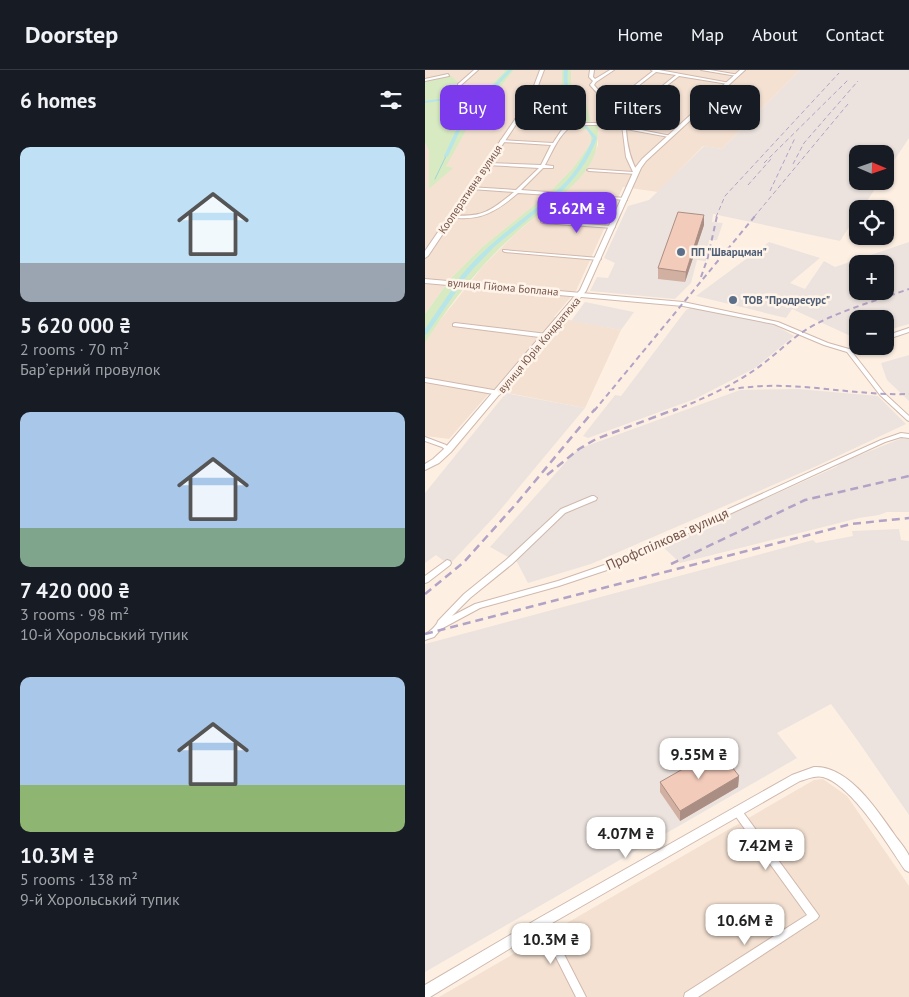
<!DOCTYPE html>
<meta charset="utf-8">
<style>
:root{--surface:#171b24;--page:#242831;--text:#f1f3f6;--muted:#9ea1a6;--line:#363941;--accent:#7c3aed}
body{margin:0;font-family:"PT Sans",sans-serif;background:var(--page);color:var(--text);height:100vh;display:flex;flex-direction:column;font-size:19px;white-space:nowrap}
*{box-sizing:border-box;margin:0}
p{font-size:16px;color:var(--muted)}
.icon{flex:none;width:28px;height:28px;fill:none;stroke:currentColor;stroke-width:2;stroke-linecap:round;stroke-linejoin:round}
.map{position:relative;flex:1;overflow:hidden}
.sheet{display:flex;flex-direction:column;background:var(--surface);width:425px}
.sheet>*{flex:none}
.banner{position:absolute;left:15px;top:15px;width:394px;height:45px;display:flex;gap:10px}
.needle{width:32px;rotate:92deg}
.tools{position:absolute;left:424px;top:75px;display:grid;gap:10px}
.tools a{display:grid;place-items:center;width:45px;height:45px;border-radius:10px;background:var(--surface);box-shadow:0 1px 4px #0004;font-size:25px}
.price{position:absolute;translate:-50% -42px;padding:0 11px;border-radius:10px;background:#fff;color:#222;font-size:16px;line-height:32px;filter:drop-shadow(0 1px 2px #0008)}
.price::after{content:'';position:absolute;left:50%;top:30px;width:15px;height:11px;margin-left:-8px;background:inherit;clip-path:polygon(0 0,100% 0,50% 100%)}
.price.current{background:var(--accent);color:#fff}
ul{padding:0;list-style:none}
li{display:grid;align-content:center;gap:10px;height:265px;padding:0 20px}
li span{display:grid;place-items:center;height:155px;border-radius:10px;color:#555}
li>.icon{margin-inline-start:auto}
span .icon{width:90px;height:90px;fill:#fffc;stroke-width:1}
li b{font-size:21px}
h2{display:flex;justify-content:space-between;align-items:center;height:60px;padding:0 20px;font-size:21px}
.pill{padding:0 18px;border-radius:10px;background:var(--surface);box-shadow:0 1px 4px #0004;font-size:18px;line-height:45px}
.pill.current{background:var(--accent);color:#fff}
header{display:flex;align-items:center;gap:30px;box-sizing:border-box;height:70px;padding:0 25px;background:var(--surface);border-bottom:1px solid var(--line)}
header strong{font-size:24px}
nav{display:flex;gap:28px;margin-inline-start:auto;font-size:18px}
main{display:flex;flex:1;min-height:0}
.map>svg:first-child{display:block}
</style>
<header>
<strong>Doorstep</strong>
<nav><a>Home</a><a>Map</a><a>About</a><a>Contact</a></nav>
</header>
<main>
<section class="sheet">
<h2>6 homes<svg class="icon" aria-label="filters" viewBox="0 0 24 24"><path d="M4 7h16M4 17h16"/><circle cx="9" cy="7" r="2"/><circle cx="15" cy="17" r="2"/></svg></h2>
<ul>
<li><span style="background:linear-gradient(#bfe0f5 75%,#9aa5b1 0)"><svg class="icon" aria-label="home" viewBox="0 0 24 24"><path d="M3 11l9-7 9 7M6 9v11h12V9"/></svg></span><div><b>5 620 000 ₴</b><p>2 rooms · 70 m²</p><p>Барʼєрний провулок</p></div></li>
<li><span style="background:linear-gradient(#a9c7e8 75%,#7fa58c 0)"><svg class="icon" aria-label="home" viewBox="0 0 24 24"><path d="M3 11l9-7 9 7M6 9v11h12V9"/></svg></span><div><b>7 420 000 ₴</b><p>3 rooms · 98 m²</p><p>10-й Хорольський тупик</p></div></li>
<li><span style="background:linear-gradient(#a9c7e8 70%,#8fb573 0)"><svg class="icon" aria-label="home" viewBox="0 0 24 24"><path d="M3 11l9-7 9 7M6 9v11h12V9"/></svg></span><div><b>10.3M ₴</b><p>5 rooms · 138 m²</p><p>9-й Хорольський тупик</p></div></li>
</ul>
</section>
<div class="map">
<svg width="484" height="927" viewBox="0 0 484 927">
<rect width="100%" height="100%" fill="#fdf0e3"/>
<path fill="#f4e1d2" d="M0,0h77l3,1 -18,18 -62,46z
M89,0h48v12l-11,26 14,1 3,13 -7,5 29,3 1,13 -18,25 -24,25 -68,55 -31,31 -25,35v-171l4,8v38l23,-21 -7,-2 32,-55 14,-12z
M146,0h229l-78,79 -19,-3 -45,46 -35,-5 -47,104 -22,26 67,13 -36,78 -93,-18 -43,49 -24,-3v-93l13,-20 45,-57 32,-32 55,-46 20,-25 8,-18v-22h-7l-16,-28 -4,-13z
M398,709l24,17 62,90v111h-470l375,-217z"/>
<path fill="#ece3de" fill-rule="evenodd" d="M375,0h109v68l-24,36v-20h-28v27h23l-18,28h-5v6l-17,26 -127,-27 -1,8 11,1 -6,17h-8l-3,21 -9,-1 -6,23 -16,16 -85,-8 7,-14 11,1 7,-15 -11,-5 24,-52 21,-6 55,-54 18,3z
M344,172l51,16 -30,25 15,6 19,-28 11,6 74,-25v82l-24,7v-12h-28v20l-65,-30 -6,9 -90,-22zM432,194h28v27h-28z
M160,232l49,10 -13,18 -50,-9z
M267,237l83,18 19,11 -39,32 -60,31 -107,39 -5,-2 32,-41 6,1 65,-86z
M484,285v46l-22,-21 -6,-17z
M373,319l80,7 28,28 -87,41 -228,99 -63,19 -11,-21 -27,-15 83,-93 8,-6 159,-58z
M81,323l79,15 -89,107 -47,50 -13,-10 -11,8v-70z
M477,368l7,1v73h-22l-8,3 -20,3 -179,45 -19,-18 175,-78 7,-5z
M474,459l2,11 8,1v274l-51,-74 -27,-37 -54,29 20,25 -372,214v-328l388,-104 3,3 37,-7 -1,-5z"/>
<path fill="#d7eac2" d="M77,0h12l-23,29 -14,12 -31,55 7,2 -24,21v-38l-4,-8v-65l24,-4 12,11 -7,5 11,1 22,-2 18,-18z
M137,0h9v12l4,13h9l7,28h7c0,15 0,28 -8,41 -18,29 -50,47 -75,70 -35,31 -65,70 -90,109v-29l25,-35 31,-31 68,-55 24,-25 18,-25 -1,-13 -29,-2 7,-6 -3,-13 -14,-1 11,-26z"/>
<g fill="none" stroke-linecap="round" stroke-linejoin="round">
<path stroke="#9ed6d9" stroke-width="1" d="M10,109l11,-23"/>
<path fill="#b8e5e7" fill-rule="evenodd" d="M83,0h4l-47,50 -17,36 -4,1v-1l17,-36 25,-26 -61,9v-2l63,-10z
M139,0h4c-4,27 14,33 18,54l-3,-1c-9,-19 -22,-31 -19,-53z
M161,55l11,13c-8,22 -21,40 -38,56h-4v-2c18,-15 29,-33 38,-54l-9,-12z
M127,125l4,1 -62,51 -22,23 -10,12h-4l-1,-1c26,-35 62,-58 95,-86z
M32,214l3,2 -33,48 -2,1v-6l30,-44z"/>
<g stroke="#d0b8ad" stroke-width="2">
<path id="minor" d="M49,0h4l-18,16h-2v-2z
M165,0h4l-1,7 2,2 15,-9h4l-18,12 -2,3 6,7 21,4 32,-25 -2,-1h8l71,13 -2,1 -49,-8 -28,22 -2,-1 1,-1 26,-21 -20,-3 -32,25 2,30 45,9 -2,1 -43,-8c1,16 4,30 12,44l-1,1 -48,-3 -2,-1 2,-1 44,3 -7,-15 -4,-32h-49c-15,10 -20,26 -28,40l8,1v2h-10l-22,22 104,8h2v2l-109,-7c-21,18 -38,29 -68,24v-2h2c30,3 39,-4 62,-23l-43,-3 -2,-1v-1l47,3 23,-22 -52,-3h-1v-2l55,2 10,-20 -49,-3 -2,-1 1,-1 52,3 8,-12 7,-6 -52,-4h-1v-2l57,4h50l-2,-25 -22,-4 -8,-9 3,-4 -4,-4z
M276,0h9l29,5 -2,1z
M23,4l1,2 -24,5v-2z
M116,151l72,5 2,1 -2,1 -70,-5 -2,-1z
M78,180l96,8 2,1 -2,1 -94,-8 -2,-1z
M0,209l258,23 95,20 50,21 21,6 8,-3h8l-13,6 32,41 25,23v5l-2,-1 -27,-25 -33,-43 -23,-7 -50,-21 -91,-18 -258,-23z
M30,253l92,11 3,2 -3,2 -94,-12v-2z
M484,258v4l-24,8v-4z
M0,308l74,13 3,2 -3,2 -74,-13z
M476,363l8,1v4l-8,-1 -16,5 -272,126 -54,18 -79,22 -39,21 -7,8 -9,3v-6c5,-2 12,-9 13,-13l26,-27 42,-34 55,-51 31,-13h2l3,2 -1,2 -31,13 -53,51 -42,34 -18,18 23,-12 83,-23 49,-17 274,-124z
M0,367l21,8 5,5 -3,2 -6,-5 -17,-6z
M22,490l3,1 1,2 -1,2 -22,17 -3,1v-7z
M312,737l3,1 77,105 2,3 -2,3 -119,78h-14l1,-4 122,-78 -73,-101 -1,-3 1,-3z
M118,847l3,2 40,78h-10l-38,-75 2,-3z"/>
</g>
<g stroke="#d0b8ad" stroke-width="2">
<path id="tertiary" d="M115,0h4l-11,29 -105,157 -3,2v-7l104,-152z
M315,0h5l-99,91 -5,7 -55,123 -135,161 -12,11 -14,7v-6l8,-5 12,-11 135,-158 55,-122 7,-9z
M389,697c34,-2 63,43 80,67 4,6 13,16 15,22 0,5 0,11 0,16l-4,-2c-17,-25 -53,-85 -82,-93 -8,-2 -16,2 -23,4l-253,145 -117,71h-5v-12l114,-67 253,-143z"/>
</g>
<use href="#minor" fill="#fff" fill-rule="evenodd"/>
<use href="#tertiary" fill="#fff" fill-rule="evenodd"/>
<path stroke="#b1a2c6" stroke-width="1" stroke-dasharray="4.5 3" stroke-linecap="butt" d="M339,93l85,-84
M368,94l11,-21 54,-62
M323,115l23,-26
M345,121l25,-53
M291,147l9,-21 114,-123
M329,147l94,-113"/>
<path stroke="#b1a2c6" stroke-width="2" stroke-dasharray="5.5 4" stroke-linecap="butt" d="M276,207l7,-20 9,-41
M304,320c60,-12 119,6 180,4
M169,341l161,-195
M248,341c32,-13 64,-27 91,-48 17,-13 32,-29 52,-39 29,-15 62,-24 93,-35"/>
<path stroke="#b1a2c6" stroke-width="2.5" stroke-dasharray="8 5" stroke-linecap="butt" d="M122,405l32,-26 17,-10 80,-30
M246,494l134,-64 104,-24
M0,524l39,-32 52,-58 79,-95
M0,564l426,-110 58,-6"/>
</g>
<path fill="#d1afa1" d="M279,155l-19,57 -27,-3v-11z
M314,706l-1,11 -58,34 -20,-29v-10z"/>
<path fill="#aa8e83" d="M279,145v10l-19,57 1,-10z
M314,706l-1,11 -58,34v-10z"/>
<path fill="#f3cbbb" stroke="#aa8e83" d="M253,142l26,3 -18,57 -28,-4z
M293,679l21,27 -59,35 -20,-29z"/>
<g fill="#5c6f8a" stroke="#fff4ea" stroke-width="2">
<circle cx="256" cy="182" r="5"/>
<circle cx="308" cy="230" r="5"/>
</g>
<g text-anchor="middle" stroke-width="5" stroke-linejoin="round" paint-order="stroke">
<g font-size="11" fill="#755449" stroke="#fff4ea">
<text transform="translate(45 119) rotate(-56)" y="4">Кооперативна вулиця</text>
<text transform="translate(78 217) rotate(5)" y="4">вулиця Гійома Боплана</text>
<text transform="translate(114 275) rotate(-50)" y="4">вулиця Юрія Кондратюка</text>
</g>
<g font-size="11" font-weight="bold" fill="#4e5e75" stroke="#fff4ea" text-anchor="start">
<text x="266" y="186">ПП "Шварцман"</text>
<text x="318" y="234">ТОВ "Продресурс"</text>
</g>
<g font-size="14" fill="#755449" stroke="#fff4ea">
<text transform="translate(242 469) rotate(-24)" y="5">Профспілкова вулиця</text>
</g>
</g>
</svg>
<div class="tools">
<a><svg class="needle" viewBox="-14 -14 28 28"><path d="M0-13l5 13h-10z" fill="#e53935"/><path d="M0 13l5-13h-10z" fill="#9ea1a6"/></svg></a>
<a><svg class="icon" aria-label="locate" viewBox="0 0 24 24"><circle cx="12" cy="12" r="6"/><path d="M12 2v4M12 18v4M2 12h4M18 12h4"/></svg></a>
<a>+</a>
<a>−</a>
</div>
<b class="price current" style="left:152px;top:164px">5.62M ₴</b>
<b class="price" style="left:274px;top:710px">9.55M ₴</b>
<b class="price" style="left:201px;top:789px">4.07M ₴</b>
<b class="price" style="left:341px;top:801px">7.42M ₴</b>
<b class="price" style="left:320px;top:876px">10.6M ₴</b>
<b class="price" style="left:126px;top:895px">10.3M ₴</b>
<div class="banner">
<a class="pill current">Buy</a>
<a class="pill">Rent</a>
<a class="pill">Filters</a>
<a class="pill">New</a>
</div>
</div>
</main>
